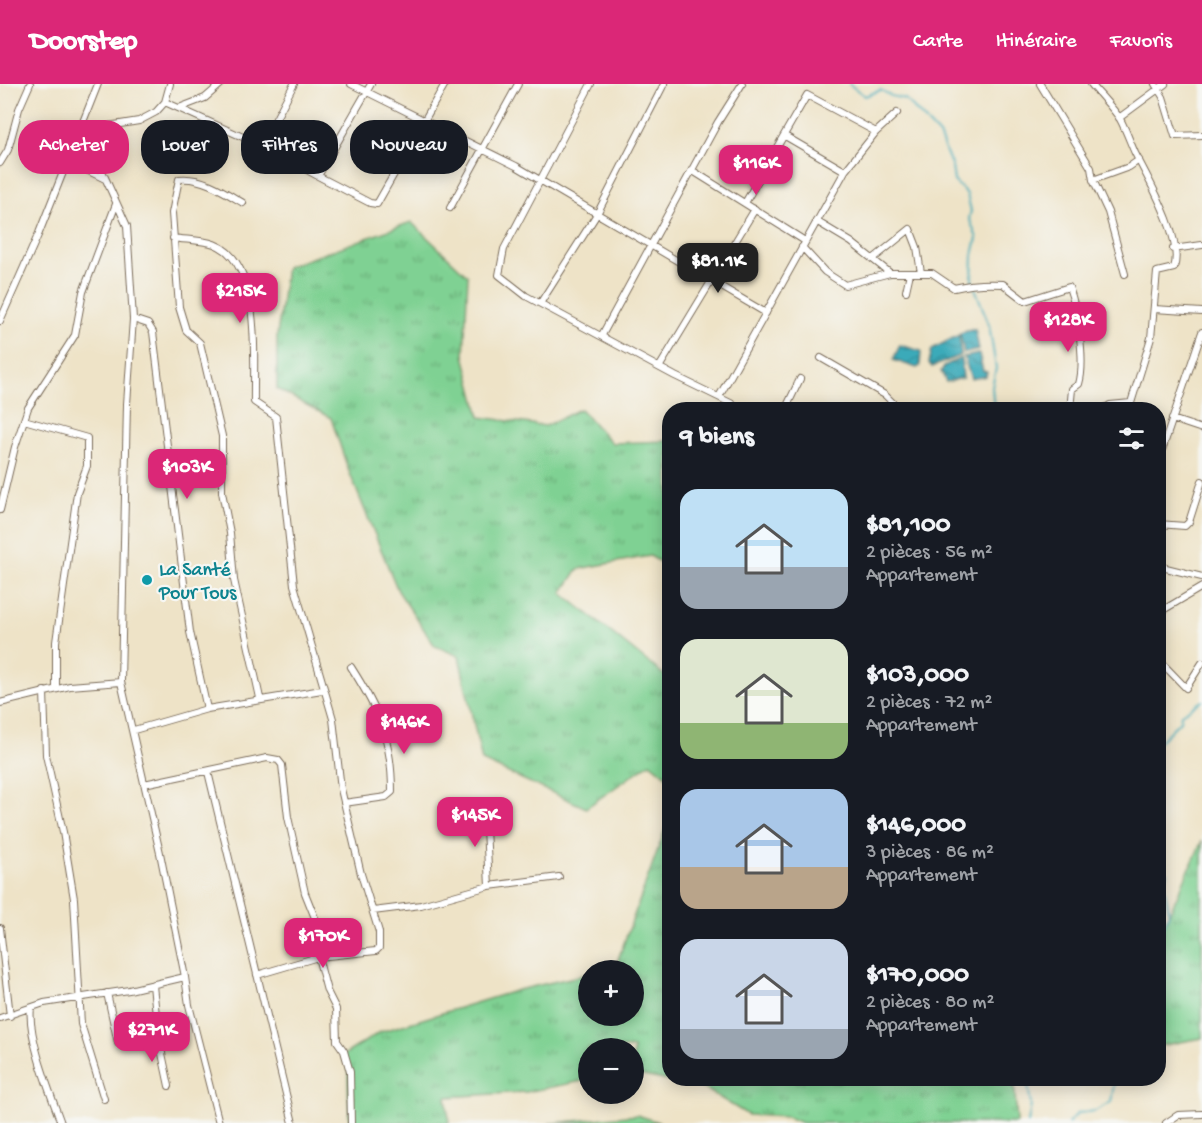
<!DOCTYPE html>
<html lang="fr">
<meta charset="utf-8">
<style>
:root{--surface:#171b24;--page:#20242c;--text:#f1f3f6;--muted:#9ea1a6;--accent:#db2777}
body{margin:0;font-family:"Gochi Hand",sans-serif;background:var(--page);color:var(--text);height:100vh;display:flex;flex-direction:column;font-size:22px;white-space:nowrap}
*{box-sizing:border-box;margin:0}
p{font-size:20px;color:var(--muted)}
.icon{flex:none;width:33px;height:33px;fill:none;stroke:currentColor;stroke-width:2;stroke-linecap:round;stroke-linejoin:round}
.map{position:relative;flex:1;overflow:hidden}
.panel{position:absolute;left:662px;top:318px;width:504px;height:684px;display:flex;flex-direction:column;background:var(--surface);border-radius:24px;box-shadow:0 3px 15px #0003}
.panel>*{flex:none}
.banner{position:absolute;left:18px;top:36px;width:554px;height:54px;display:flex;gap:12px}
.fabs{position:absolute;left:578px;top:876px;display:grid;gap:12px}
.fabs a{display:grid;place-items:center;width:66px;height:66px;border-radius:50%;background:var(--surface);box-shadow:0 3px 15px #0003;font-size:30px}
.price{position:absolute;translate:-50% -51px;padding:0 14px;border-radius:12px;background:var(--accent);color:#fff;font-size:20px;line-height:39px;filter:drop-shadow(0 2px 3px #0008)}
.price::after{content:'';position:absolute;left:50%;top:36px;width:18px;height:14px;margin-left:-9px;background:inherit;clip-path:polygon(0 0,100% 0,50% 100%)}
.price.selected{background:#222;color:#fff}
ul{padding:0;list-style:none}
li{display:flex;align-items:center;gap:18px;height:150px;padding:0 18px}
li span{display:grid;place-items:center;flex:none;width:168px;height:120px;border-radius:18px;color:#555}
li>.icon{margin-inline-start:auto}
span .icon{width:72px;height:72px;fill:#fffc;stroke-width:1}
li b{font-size:26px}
h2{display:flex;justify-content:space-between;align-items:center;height:72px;padding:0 18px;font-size:26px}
.chip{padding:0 21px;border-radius:24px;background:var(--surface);box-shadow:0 3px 15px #0003;font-size:21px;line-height:54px}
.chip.selected{background:var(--accent);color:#fff}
header{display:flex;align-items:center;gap:36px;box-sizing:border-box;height:84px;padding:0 30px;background:var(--accent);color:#fff}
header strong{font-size:28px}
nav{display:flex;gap:33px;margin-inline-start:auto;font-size:21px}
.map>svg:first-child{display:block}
</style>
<header>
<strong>Doorstep</strong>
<nav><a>Carte</a><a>Itinéraire</a><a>Favoris</a></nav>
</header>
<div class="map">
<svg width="1202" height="1039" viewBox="0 0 1202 1039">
<defs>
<pattern id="grass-tufts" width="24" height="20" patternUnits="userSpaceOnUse" patternTransform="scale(1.5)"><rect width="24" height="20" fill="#7fd193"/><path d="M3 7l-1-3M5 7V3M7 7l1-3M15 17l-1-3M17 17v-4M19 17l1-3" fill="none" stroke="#69aa77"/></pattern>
<pattern id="water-waves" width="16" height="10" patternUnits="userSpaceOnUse" patternTransform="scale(1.5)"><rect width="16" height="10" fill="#3baab9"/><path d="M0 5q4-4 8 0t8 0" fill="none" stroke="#338b96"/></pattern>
</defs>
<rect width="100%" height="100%" fill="#f6f6f2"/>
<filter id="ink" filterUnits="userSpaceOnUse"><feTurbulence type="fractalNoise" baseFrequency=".0167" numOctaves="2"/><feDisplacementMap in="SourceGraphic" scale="12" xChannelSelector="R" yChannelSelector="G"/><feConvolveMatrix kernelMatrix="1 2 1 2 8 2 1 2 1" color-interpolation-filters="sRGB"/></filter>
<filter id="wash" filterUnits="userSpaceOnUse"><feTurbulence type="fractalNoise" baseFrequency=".008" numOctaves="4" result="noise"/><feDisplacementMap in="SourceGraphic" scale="24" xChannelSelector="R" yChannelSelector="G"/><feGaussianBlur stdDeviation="1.35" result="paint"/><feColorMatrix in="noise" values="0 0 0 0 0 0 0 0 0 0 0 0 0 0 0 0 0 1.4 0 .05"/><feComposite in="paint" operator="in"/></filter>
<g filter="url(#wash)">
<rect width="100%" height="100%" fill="#eee3c7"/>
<path fill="url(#grass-tufts)" stroke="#5d7e58" stroke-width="1.5" d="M411,138l57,54 -4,79 16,62 66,9 34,-17 32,34 57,-2v126l-19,-11 -72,13 -16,24 107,86v99l-19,-15 -64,45 -104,-47 -23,-105 -24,-10 -37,-55 -50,-122 -17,-51 -54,-29v-53l9,-69z
M669,735v259l345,1 3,44h-215l-15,-6 -39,-2 -44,-27 -71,-14v-26h-45v32l-62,12 -80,5 3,26h-100l-1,-56 -6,-11 38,-24 138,-42 70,-16v42h45v-46h-29l11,-2z
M1202,757v197l-44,8v-108z
M637,1031l24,8h-112h4z"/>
<path fill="url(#water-waves)" stroke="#3b6a6c" stroke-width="1.5" d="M975,245l4,21 -15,3 -4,-20z
M959,251l2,20 -29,12 -3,-4 3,-14z
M900,261l21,6 -1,15 -3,2 -24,-8z
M979,270l4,17 4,1 -1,4 -15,3 -7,-22z
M961,274l2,20 -17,4 -5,-11 5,-6z"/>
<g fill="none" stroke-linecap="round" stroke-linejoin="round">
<path stroke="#3baab9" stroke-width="2" d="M849,0l16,12 16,-6 10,6 14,3 34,36 13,32 2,14 13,13 4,17 -2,7 8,20 -4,17 -1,25 17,45 7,43 -4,19 2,23
M1158,659l22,-22 1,-7 21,-13
M1158,740v20
M1158,849c24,-25 -2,-37 9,-61
M1027,994l4,27 -3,18
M1068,1039l10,-10 17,-2 16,-9 4,-24"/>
</g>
</g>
<g filter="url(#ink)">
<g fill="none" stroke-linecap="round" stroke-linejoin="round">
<g stroke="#7a6b59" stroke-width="8">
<path id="street" d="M170,0l-5,18 100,45 53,29 53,-92
M351,0l165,82 250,147
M591,0l-87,165 -5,26 27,21 149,80 70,34
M1040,0l51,84 2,12 15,32 17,62
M1091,0c8,10 23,25 29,35 6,11 10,23 15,34 13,26 49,86 39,115l-17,4 -6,66 -20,65 -21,2 -8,5
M1155,0l8,13 12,39 27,-1
M165,18l-9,10 -17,9 -31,5 -7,7 -3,9 4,29 25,55 6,93 -6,85 -6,278 39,171 25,124 4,28 30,118
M179,24l26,-10 16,-14
M1119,34l46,-34
M785,52l60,35
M265,63l5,-17 24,-46
M68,77l37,18
M0,79l8,-13 11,-41 11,-25
M693,87l112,70
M318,92l52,27 7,1 68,-120
M1093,96l36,-13 10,-7
M243,119c-18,-11 -42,-27 -64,-24l-7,34 7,94 7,23 14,13 22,93v56l8,41 4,47 26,118
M745,119l62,-108 69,37
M450,124l68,-124
M816,137l35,21 39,31
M173,154c13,2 29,2 41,6 49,18 39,117 40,158l22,15 18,168 39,134 8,70 20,85 18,58v16l-3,3 -58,6 -61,18
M802,163l23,25 20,13 45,-12h42l22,15c16,-4 33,-5 49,-4l22,17 44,-14c8,22 17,73 10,97l-7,5 -2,21
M1173,165l29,-4
M873,175l37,-30 7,18 4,26
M906,207l4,-18
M541,218l56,-88 67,-130
M1154,225l48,3
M133,235l15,5 5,8 37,300 17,77
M0,237l39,-88 59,-149
M602,251l116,-213 24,-38
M821,274l64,37 15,15
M660,282l95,-157
M720,311l125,-224 31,-39 21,-19
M785,326l15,-31
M1172,335l30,10
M24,336l63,18v28l-10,27 -21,149v46
M1158,378l44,-130
M0,426l15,-63 13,-39 47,-73 8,-43 33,-88
M1158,440l27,2 4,-4 13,-41
M1158,482l44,11
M1158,529l44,-26
M1158,575l28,29 16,-25
M44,607l2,64 17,77 11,67 7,125 23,75
M0,619l70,-17 51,-4
M134,646l73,-21 115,-19
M208,688l85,351
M144,700l123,-26 11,2 4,5 6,52 17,76 10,25 3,39 9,34 9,18 1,32 7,10 6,21 1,51
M344,719l42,-6 6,-5c0,-53 -13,-81 -41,-125
M485,725l4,77
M373,827l48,-6 68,-19 70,-9
M0,844l10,88
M107,909l11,50 40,-8 -5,-50
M31,924c-4,28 20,87 30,115
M0,934l44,-15 85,-13 56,-13
M158,951l11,51
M1166,1039l12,-8 24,-1"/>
</g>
<use href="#street" stroke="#fff" stroke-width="6"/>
</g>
</g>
<circle fill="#0f9aa8" stroke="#f6f6f2" stroke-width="2" cx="147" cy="496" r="6"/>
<g text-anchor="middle" stroke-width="4.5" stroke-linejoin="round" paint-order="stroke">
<g font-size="20" fill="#0d838f" stroke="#f6f6f2" text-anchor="start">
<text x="159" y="491">La Santé<tspan x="159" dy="23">Pour Tous</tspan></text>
</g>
</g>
</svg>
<div class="fabs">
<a>+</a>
<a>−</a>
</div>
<b class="price" style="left:756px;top:112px">$116K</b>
<b class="price selected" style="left:718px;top:210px">$81.1K</b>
<b class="price" style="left:240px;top:240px">$215K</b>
<b class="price" style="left:1068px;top:269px">$128K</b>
<b class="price" style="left:187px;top:416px">$103K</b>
<b class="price" style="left:404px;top:671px">$146K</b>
<b class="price" style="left:475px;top:764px">$145K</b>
<b class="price" style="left:323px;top:885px">$170K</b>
<b class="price" style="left:152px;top:979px">$271K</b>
<div class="banner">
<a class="chip selected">Acheter</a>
<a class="chip">Louer</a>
<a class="chip">Filtres</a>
<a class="chip">Nouveau</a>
</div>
<section class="panel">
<h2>9 biens<svg class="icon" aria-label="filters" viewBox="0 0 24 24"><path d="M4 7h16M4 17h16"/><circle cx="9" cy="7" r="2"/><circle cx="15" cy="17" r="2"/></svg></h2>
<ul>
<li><span style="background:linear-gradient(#bfe0f5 65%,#9aa5b1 0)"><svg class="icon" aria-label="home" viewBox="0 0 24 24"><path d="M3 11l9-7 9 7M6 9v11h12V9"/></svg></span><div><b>$81,100</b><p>2 pièces · 56 m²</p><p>Appartement</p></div></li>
<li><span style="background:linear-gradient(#dfe7d0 70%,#8fb573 0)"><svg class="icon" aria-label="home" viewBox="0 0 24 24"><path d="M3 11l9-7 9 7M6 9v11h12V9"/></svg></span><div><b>$103,000</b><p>2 pièces · 72 m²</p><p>Appartement</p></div></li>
<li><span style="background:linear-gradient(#a9c7e8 65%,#b9a48a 0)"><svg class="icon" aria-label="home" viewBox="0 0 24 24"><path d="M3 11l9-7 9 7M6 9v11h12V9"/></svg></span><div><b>$146,000</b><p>3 pièces · 86 m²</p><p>Appartement</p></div></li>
<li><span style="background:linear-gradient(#c9d6e8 75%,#9aa5b1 0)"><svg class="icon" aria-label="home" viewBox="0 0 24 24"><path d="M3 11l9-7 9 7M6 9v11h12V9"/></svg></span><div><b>$170,000</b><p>2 pièces · 80 m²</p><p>Appartement</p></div></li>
</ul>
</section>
</div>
